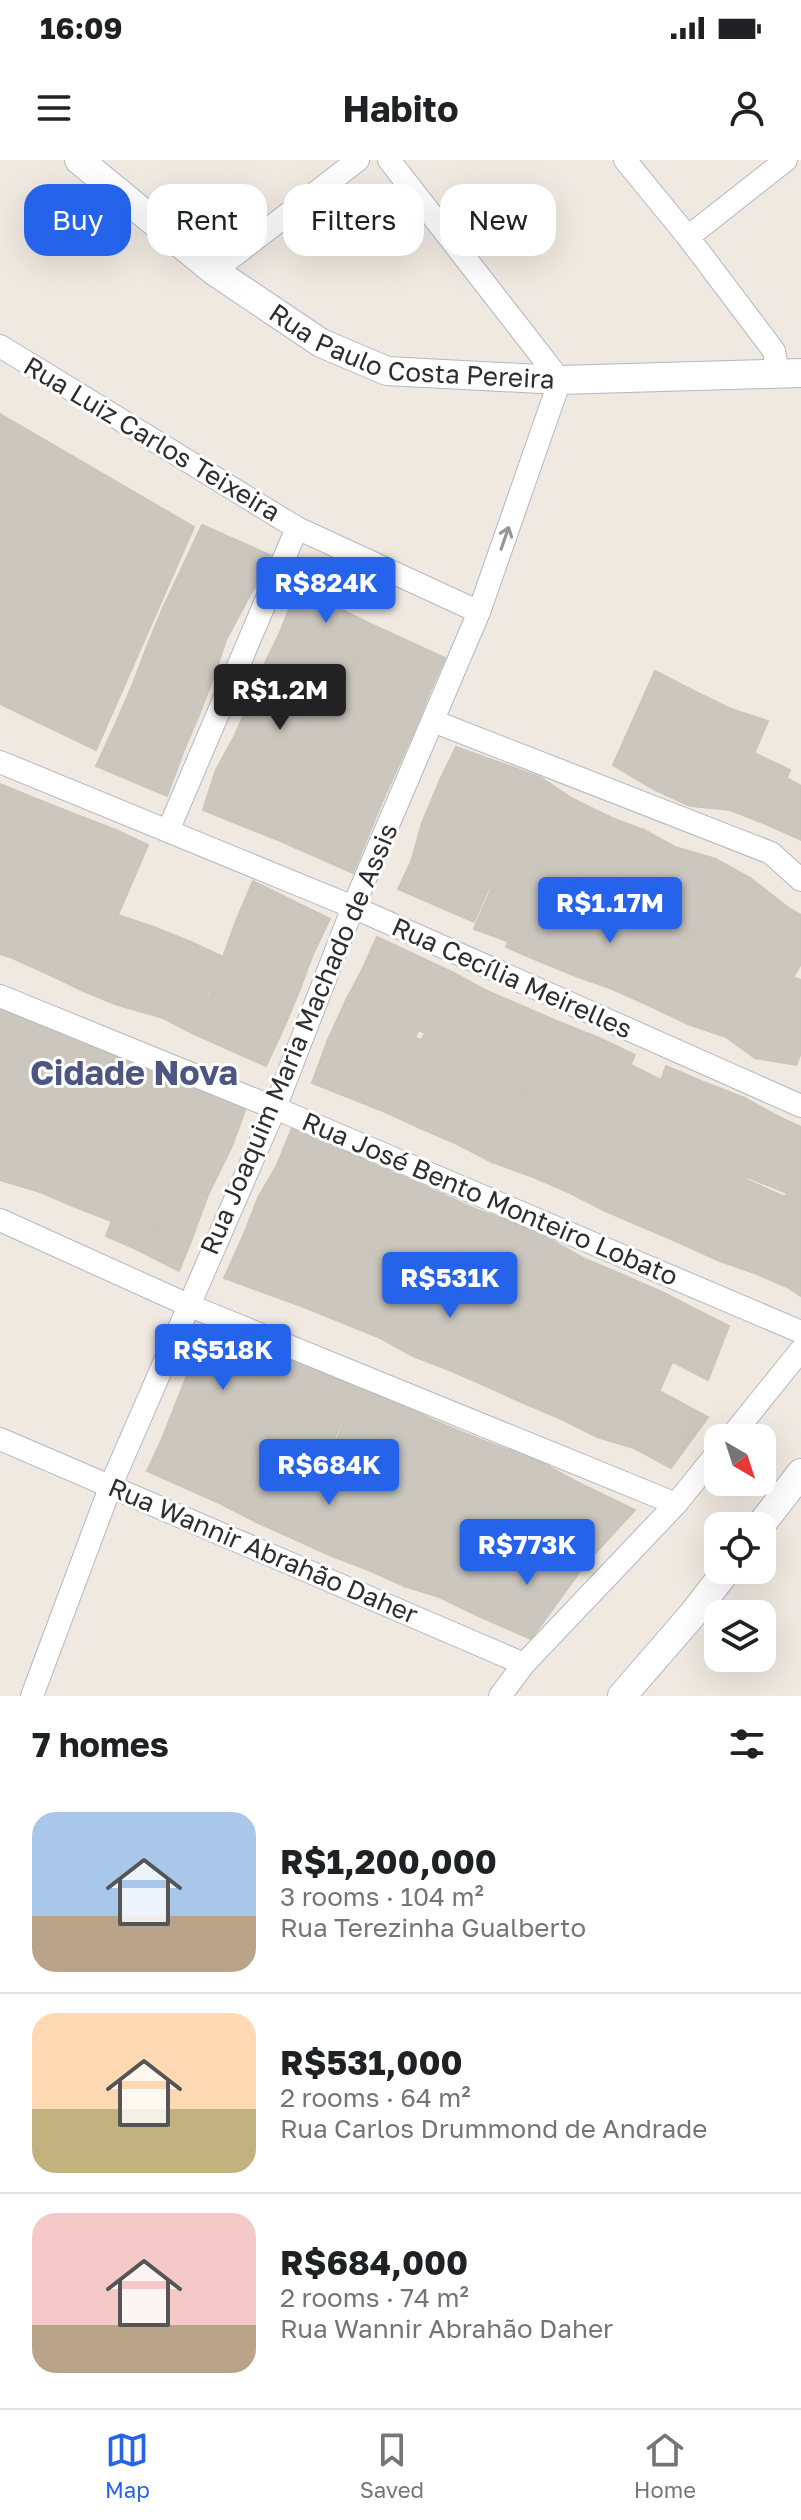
<!DOCTYPE html>
<meta charset="utf-8">
<style>
:root{--surface:#fff;--page:#f2f2f2;--text:#202124;--muted:#757577;--line:#e0e0e0;--accent:#2563eb}
body{margin:0;font-family:"Golos Text",sans-serif;background:var(--page);color:var(--text);height:100vh;display:flex;flex-direction:column;font-size:30px;white-space:nowrap}
*{box-sizing:border-box;margin:0}
p{font-size:26px;color:var(--muted)}
.icon{flex:none;width:44px;height:44px;fill:none;stroke:currentColor;stroke-width:2;stroke-linecap:round;stroke-linejoin:round}
.map{position:relative;height:1536px;overflow:hidden}
.details{display:flex;flex-direction:column;background:var(--surface);flex:1}
.details>*{flex:none}
.banner{position:absolute;left:24px;top:24px;width:754px;height:72px;display:flex;gap:16px}
.needle{width:52px;rotate:141deg}
.buttons{position:absolute;left:704px;top:1264px;display:grid;gap:16px}
.buttons a{display:grid;place-items:center;width:72px;height:72px;border-radius:16px;background:var(--surface);box-shadow:0 8px 32px #0002;font-size:40px}
.price{position:absolute;translate:-50% -68px;padding:0 18px;border-radius:8px;background:var(--accent);color:#fff;font-size:26px;line-height:52px;filter:drop-shadow(0 2px 4px #0008)}
.price::after{content:'';position:absolute;left:50%;top:48px;width:24px;height:18px;margin-left:-12px;background:inherit;clip-path:polygon(0 0,100% 0,50% 100%)}
.price.selected{background:#222;color:#fff}
ul{padding:0;list-style:none}
li{display:flex;align-items:center;gap:24px;height:200px;padding:0 32px}
li+li{border-top:2px solid var(--line)}
li span{display:grid;place-items:center;flex:none;width:224px;height:160px;border-radius:24px;color:#555}
li>.icon{margin-inline-start:auto}
span .icon{width:96px;height:96px;fill:#fffc;stroke-width:1}
li b{font-size:34px}
h2{display:flex;justify-content:space-between;align-items:center;height:96px;padding:0 32px;font-size:34px}
.pill{padding:0 28px;border-radius:24px;background:var(--surface);box-shadow:0 8px 32px #0002;font-size:28px;line-height:72px}
.pill.selected{background:var(--accent);color:#fff}
.status{display:flex;justify-content:space-between;align-items:center;height:56px;padding:0 40px;background:var(--surface);direction:ltr}
.status svg{height:22px;fill:currentColor}
header{display:flex;justify-content:space-between;align-items:center;height:104px;padding:0 32px;background:var(--surface);font-size:36px;font-weight:700}
.dock{display:flex;justify-content:space-around;align-items:center;height:112px;border-top:2px solid var(--line);background:var(--surface);font-size:22px;color:var(--muted)}
.dock a{display:grid;justify-items:center;gap:4px}
.dock .selected{color:var(--accent)}
.map>svg:first-child{display:block}
</style>
<div class="status"><b>16:09</b><svg viewBox="0 0 49 12"><path d="M0 12V9h3v3zM5 12V6h3v6zM10 12V3h3v9zM15 12V0h3v12zM26 1h20v11H26zM47 4h2v5h-2z"/></svg></div>
<header><svg class="icon" aria-label="menu" viewBox="0 0 24 24"><path d="M4 6h16M4 12h16M4 18h16"/></svg>Habito<svg class="icon" aria-label="person" viewBox="0 0 24 24"><circle cx="12" cy="8" r="4"/><path d="M4 21q1-7 8-7t8 7"/></svg></header>
<div class="map">
<svg width="801" height="1536" viewBox="0 0 801 1536">
<rect width="100%" height="100%" fill="#efe9e1"/>
<path fill="#cbc7bf" stroke="#cbc5ba" stroke-width="2" d="M0,254l194,113 -98,223 -96,-46z
M202,365l70,31 -23,41 -70,-23z
M179,414l70,23 -23,43 -64,-30z
M297,428l76,37 -18,35 -74,-30z
M162,450l64,30 -11,33 -69,-24z
M373,465l72,33 -16,36 -74,-34z
M281,470l74,30 -14,30 -75,-29z
M146,489l69,24 -16,42 -67,-29z
M355,500l74,34 -14,35 -74,-39z
M266,501l75,29 -16,41 -73,-35z
M655,511l41,21 -41,98 -42,-25z
M132,526l67,29 -15,35 -69,-25z
M341,530l74,39 -15,33 -75,-31z
M696,532l35,17 -41,97 -35,-16z
M252,536l73,35 -14,36 -76,-32z
M731,549l37,12 -38,89 -40,-4z
M115,565l69,25 -17,46 -71,-30z
M325,571l75,31 -18,40 -71,-35z
M235,575l76,32 -23,37 -72,-34z
M456,587l84,30 -17,40 -84,-35z
M754,593l36,17 -22,55 -38,-15z
M311,607l71,35 -14,34 -80,-32z
M216,610l72,34 -8,37 -77,-31z
M540,617l33,22 -36,69 -32,-11z
M787,618l14,8v54l-33,-15z
M439,622l84,35 -18,40 -83,-34z
M0,624l39,16 -27,64 -12,-5z
M573,639l39,19 -38,66 -37,-16z
M39,640l38,15 -31,66 -34,-17z
M288,644l80,32 -15,37 -73,-32z
M77,655l39,15 -33,69 -37,-18z
M612,658l32,12 -35,70 -35,-16z
M422,663l83,34 -19,37 -75,-32z
M116,670l32,15 -30,70 -35,-16z
M644,670l31,17 -35,65 -31,-12z
M675,687l41,12 -32,72 -44,-19z
M505,697l32,11 -30,73 -33,-12z
M0,699l12,5 -12,25z
M716,699l34,19 -29,67 -37,-14z
M411,702l75,32 -12,28 -76,-33z
M12,704l34,17 -36,76 -10,-3v-65z
M537,708l37,16 -33,78 -35,-15z
M750,718l40,31 -25,55 -44,-19z
M46,721l37,18 -31,77 -42,-19z
M253,721l77,38 -17,35 -77,-33z
M574,724l35,16 -31,77 -37,-15z
M83,739l35,16 -35,76 -31,-15z
M609,740l31,12 -28,77 -34,-12z
M790,749l11,6v49l-8,13 -28,-13z
M640,752l44,19 -34,75 -38,-17z
M118,755l33,11 -36,78 -32,-13z
M236,761l77,33 -13,35 -77,-32z
M151,766l40,16 -28,76 -48,-14z
M684,771l37,14 -31,80 -40,-19z
M377,777l77,36 -16,33 -77,-34z
M191,782l32,15 -31,76 -29,-15z
M721,785l38,17 -33,75 -36,-12z
M223,797l77,32 -15,36 -74,-32z
M759,802l34,15 -38,81 -29,-21z
M361,812l77,34 -13,27 -79,-33z
M454,813l31,17 -27,67 -37,-16z
M793,817l8,3v73l-5,12 -41,-7z
M485,830l37,16 -30,65 -34,-14z
M211,833l74,32 -19,41 -74,-33z
M346,840l72,31 -18,44 -73,-33z
M0,844l30,16 -30,59z
M522,846l37,16 -33,70 -34,-21z
M30,860l39,16 -35,66 -34,-16v-7z
M559,862l38,15 -33,72 -38,-17z
M69,876l31,14 -27,66 -39,-14z
M597,877l38,18 -39,83 -37,-18z
M416,878l39,18 -33,73 -37,-17z
M327,882l73,33 -15,37 -73,-29z
M100,890l42,15 -31,64 -38,-13z
M455,896l37,15 -35,73 -35,-15z
M142,905l32,8 -30,70 -33,-14z
M631,905l30,15 -20,59 -37,-18z
M666,906l40,17 -33,74 -32,-18z
M492,911l31,20 -31,71 -35,-18z
M174,913l73,32 -15,41 -75,-30z
M706,923l39,15 -32,74 -39,-18z
M0,926l34,16 -34,74z
M523,931l41,18 -31,68 -41,-15z
M745,938l32,18 -31,64 -33,-8z
M34,942l39,14 -33,76 -40,-12z
M73,956l38,13 -36,78 -35,-15z
M157,956l75,30 -24,49 -74,-33z
M777,956l24,11v35l-14,31 -40,-16z
M559,960l37,18 -26,55 -37,-16z
M604,961l37,18 -36,72 -35,-18z
M294,963l76,40 -14,33 -79,-31z
M111,969l33,14 -33,78 -36,-14z
M641,979l32,18 -33,69 -35,-15z
M674,994l39,18 -33,71 -40,-17z
M801,1002v45l-18,-6z
M370,1003l34,14 -32,71 -32,-15z
M134,1004l43,18 -37,69 -34,-15z
M277,1005l79,31 -16,37 -82,-35z
M713,1012l36,9 -32,79 -37,-17z
M404,1017l36,16 -32,70 -36,-15z
M749,1021l36,16 -31,76 -37,-13z
M177,1022l31,13 -17,46 -37,-12z
M440,1033l35,16 -29,70 -38,-16z
M258,1038l77,32 -16,38 -75,-34z
M783,1041l18,6v50l-12,31 -35,-15z
M475,1049l37,13 -26,63 -36,-15z
M512,1062l41,19 -32,67 -37,-16z
M154,1069l37,12 -12,30 -39,-20z
M335,1070l37,18 -29,75 -42,-17z
M244,1074l75,34 -18,38 -77,-28z
M553,1081l32,18 -31,67 -33,-18z
M372,1088l36,15 -28,75 -37,-15z
M801,1097v39l-12,-8z
M585,1099l36,15 -26,66 -41,-14z
M408,1103l38,16 -31,78 -35,-19z
M450,1110l36,15 -37,85 -34,-13z
M621,1114l41,18 -29,62 -38,-17z
M484,1132l37,16 -33,79 -39,-17z
M662,1132l33,17 -25,58 -40,-7z
M521,1148l33,18 -33,76 -33,-15z
M695,1149l34,17 -21,54 -35,-18z
M210,1163l77,34 -18,33 -75,-32z
M554,1166l34,11 -27,82 -40,-17z
M588,1177l45,17 -36,83 -36,-18z
M287,1197l32,14 -30,74 -37,-17z
M194,1198l75,32 -15,33 -76,-25z
M630,1200l40,7 -36,81 -37,-11z
M319,1211l38,17 -33,73 -35,-16z
M357,1228l40,14 -33,69 -36,-9z
M659,1231l49,26 -37,51 -37,-20z
M178,1238l76,25 -18,40 -74,-24z
M397,1242l36,18 -30,68 -39,-17z
M433,1260l36,15 -32,71 -34,-18z
M252,1268l37,17 -31,78 -39,-20z
M469,1275l34,13 -31,71 -35,-13z
M162,1279l74,24 -17,40 -72,-32z
M289,1285l35,16 -30,78 -36,-16z
M503,1288l39,15 -34,75 -36,-19z
M324,1301l40,10 -33,85 -37,-17z
M542,1303l35,19 -33,68 -36,-12z
M364,1311l39,17 -37,81 -35,-13z
M577,1322l58,28 -49,53 -42,-13z
M403,1328l34,18 -33,80 -38,-17z
M437,1346l35,13 -33,78 -35,-11z
M472,1359l36,19 -32,77 -37,-18z
M508,1378l78,25 -55,76 -55,-24z"/>
<g fill="none" stroke-linecap="round" stroke-linejoin="round">
<g stroke="#b4b7c1" stroke-width="24">
<path id="minor" d="M625,0l63,77 86,114 4,23
M688,77l98,-77
M214,111l144,-111
M0,186l297,182 182,84
M433,561l338,132 30,27
M0,602l353,145 448,199
M168,671l129,-303
M0,836l275,112 526,224
M0,1060l188,85 488,199
M730,1278l71,-88
M0,1279l524,225
M32,1536l79,-211 164,-377 78,-201 126,-295 81,-232 -171,-220
M500,1536l24,-32 152,-160 42,-52"/>
</g>
<g stroke="#b4b7c1" stroke-width="30">
<g id="tertiary">
<path id="s1" d="M79,0l135,111 107,72 66,28 173,9 241,-7"/>
<path d="M760,1366l41,-53"/>
<path d="M622,1536l71,-82 34,-44"/>
</g>
</g>
<use href="#minor" stroke="#fff" stroke-width="22"/>
<use href="#tertiary" stroke="#fff" stroke-width="28"/>
</g>
<defs><path id="oneway-shaft" d="M-6 0H5M1.5-3L5.5 0L1.5 3" fill="none" stroke-width="1.6" stroke-linecap="round" stroke-linejoin="round" transform="scale(2)"/></defs>
<use stroke="#969696" href="#oneway-shaft" transform="translate(505 378) rotate(-71)"/>
<g text-anchor="middle" stroke-width="6" stroke-linejoin="round" paint-order="stroke">
<g font-size="26" fill="#2e2e2e" stroke="#fff">
<text dy="9" stroke="none"><textPath href="#s1" startOffset="394">Rua Paulo Costa Pereira</textPath></text>
<text transform="translate(152 279) rotate(31)" y="9">Rua Luiz Carlos Teixeira</text>
<text transform="translate(512 818) rotate(24)" y="9">Rua Cecília Meirelles</text>
<text transform="translate(299 879) rotate(-67)" y="9">Rua Joaquim Maria Machado de Assis</text>
<text transform="translate(490 1039) rotate(23)" y="9">Rua José Bento Monteiro Lobato</text>
<text transform="translate(263 1391) rotate(23)" y="9">Rua Wannir Abrahão Daher</text>
</g>
<g font-size="34" font-weight="bold" fill="#4d5680" stroke="#fff">
<text x="134" y="925">Cidade Nova</text>
</g>
</g>
</svg>
<div class="buttons">
<a><svg class="needle" viewBox="-14 -14 28 28"><path d="M0-13l5 13h-10z" fill="#e53935"/><path d="M0 13l5-13h-10z" fill="#757577"/></svg></a>
<a><svg class="icon" aria-label="locate" viewBox="0 0 24 24"><circle cx="12" cy="12" r="6"/><path d="M12 2v4M12 18v4M2 12h4M18 12h4"/></svg></a>
<a><svg class="icon" aria-label="layers" viewBox="0 0 24 24"><path d="M12 4l9 5-9 5-9-5zM3 14l9 5 9-5"/></svg></a>
</div>
<b class="price" style="left:326px;top:465px">R$824K</b>
<b class="price selected" style="left:280px;top:572px">R$1.2M</b>
<b class="price" style="left:610px;top:785px">R$1.17M</b>
<b class="price" style="left:450px;top:1160px">R$531K</b>
<b class="price" style="left:223px;top:1232px">R$518K</b>
<b class="price" style="left:329px;top:1347px">R$684K</b>
<b class="price" style="left:527px;top:1427px">R$773K</b>
<div class="banner">
<a class="pill selected">Buy</a>
<a class="pill">Rent</a>
<a class="pill">Filters</a>
<a class="pill">New</a>
</div>
</div>
<section class="details">
<h2>7 homes<svg class="icon" aria-label="filters" viewBox="0 0 24 24"><path d="M4 7h16M4 17h16"/><circle cx="9" cy="7" r="2"/><circle cx="15" cy="17" r="2"/></svg></h2>
<ul>
<li><span style="background:linear-gradient(#a9c7e8 65%,#b9a48a 0)"><svg class="icon" aria-label="home" viewBox="0 0 24 24"><path d="M3 11l9-7 9 7M6 9v11h12V9"/></svg></span><div><b>R$1,200,000</b><p>3 rooms · 104 m²</p><p>Rua Terezinha Gualberto</p></div></li>
<li><span style="background:linear-gradient(#ffd9b3 60%,#c2b280 0)"><svg class="icon" aria-label="home" viewBox="0 0 24 24"><path d="M3 11l9-7 9 7M6 9v11h12V9"/></svg></span><div><b>R$531,000</b><p>2 rooms · 64 m²</p><p>Rua Carlos Drummond de Andrade</p></div></li>
<li><span style="background:linear-gradient(#f6c9c9 70%,#b9a48a 0)"><svg class="icon" aria-label="home" viewBox="0 0 24 24"><path d="M3 11l9-7 9 7M6 9v11h12V9"/></svg></span><div><b>R$684,000</b><p>2 rooms · 74 m²</p><p>Rua Wannir Abrahão Daher</p></div></li>
</ul>
</section>
<nav class="dock">
<a class="selected"><svg class="icon" aria-label="map" viewBox="0 0 24 24"><path d="M3 6l6-2 6 2 6-2v14l-6 2-6-2-6 2zM9 4v14M15 6v14"/></svg>Map</a>
<a><svg class="icon" aria-label="saved" viewBox="0 0 24 24"><path d="M7 4h10v16l-5-4-5 4z"/></svg>Saved</a>
<a><svg class="icon" aria-label="home" viewBox="0 0 24 24"><path d="M3 11l9-7 9 7M6 9v11h12V9"/></svg>Home</a>
</nav>
